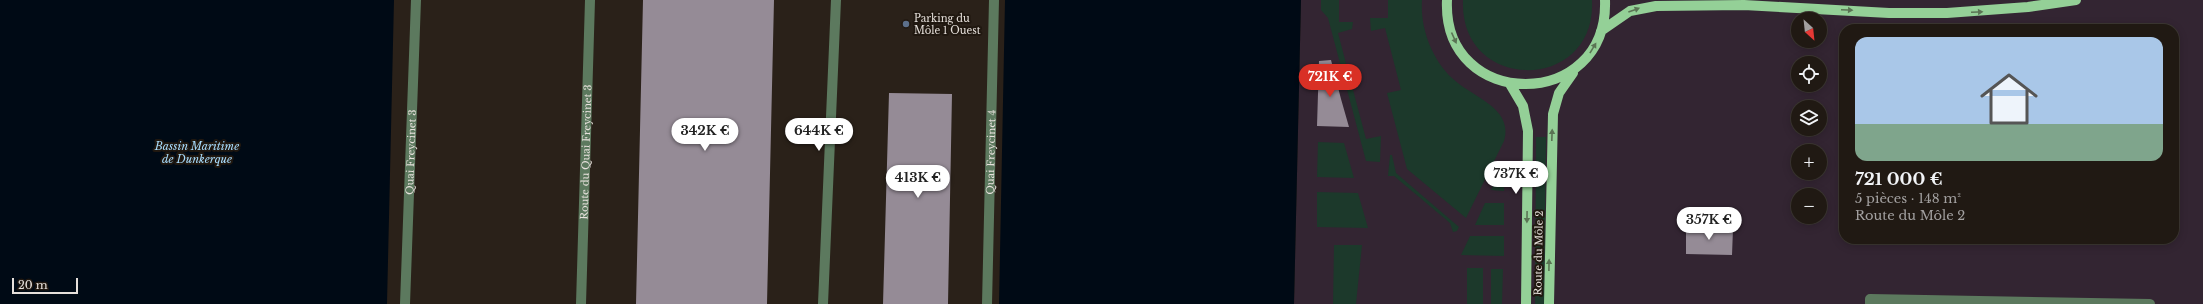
<!DOCTYPE html>
<html lang="fr">
<meta charset="utf-8">
<style>
:root{--surface:#201913;--page:#28221c;--text:#f1f3f6;--muted:#a2a0a0;--line:#3d3833;--accent:#d93025}
body{margin:0;font-family:"Libre Baskerville",serif;background:var(--page);color:var(--text);height:100vh;display:flex;flex-direction:column;font-size:15px;white-space:nowrap}
*{box-sizing:border-box;margin:0}
p{font-size:13px;color:var(--muted)}
.icon{flex:none;width:22px;height:22px;fill:none;stroke:currentColor;stroke-width:2;stroke-linecap:round;stroke-linejoin:round}
.map{position:relative;flex:1;overflow:hidden}
.details{position:absolute;left:1839px;top:24px;width:340px;height:220px;display:flex;flex-direction:column;background:var(--surface);border-radius:16px;box-shadow:0 2px 10px #0003,0 0 0 1px var(--line)}
.details>*{flex:none}
.needle{width:26px;rotate:153deg}
.tools{position:absolute;left:1791px;top:12px;display:grid;gap:8px}
.tools a{display:grid;place-items:center;width:36px;height:36px;border-radius:50%;background:var(--surface);box-shadow:0 2px 10px #0003,0 0 0 1px var(--line);font-size:20px}
.scale{position:absolute;left:12px;bottom:10px;width:66px;box-sizing:border-box;padding-left:4px;border:2px solid #e6e0db;border-top:0;font-size:11px;line-height:14px;white-space:nowrap;color:#e6e0db;-webkit-text-stroke:3px #201810;paint-order:stroke}
.price{position:absolute;translate:-50% -34px;padding:0 9px;border-radius:14px;background:#fff;color:#222;font-size:13px;line-height:26px;filter:drop-shadow(0 1px 2px #0008)}
.price::after{content:'';position:absolute;left:50%;top:24px;width:12px;height:9px;margin-left:-6px;background:inherit;clip-path:polygon(0 0,100% 0,50% 100%)}
.price.active{background:var(--accent);color:#fff}
ul{padding:0;list-style:none}
li{display:grid;align-content:center;gap:8px;height:212px;padding:0 16px}
li+li{border-top:1px solid var(--line)}
li span{display:grid;place-items:center;height:124px;border-radius:12px;color:#555}
li>.icon{margin-inline-start:auto}
span .icon{width:72px;height:72px;fill:#fffc;stroke-width:1}
li b{font-size:17px}
.map>svg:first-child{display:block}
</style>
<div class="map">
<svg width="2203" height="304" viewBox="0 0 2203 304">
<rect width="100%" height="100%" fill="#2a2119"/>
<path fill="#332532" fill-rule="evenodd" d="M1301,0h902v304h-909zM1798,19h22v22h-22zM1844,29h330v210h-330zM1798,63h22v22h-22zM1798,107h22v22h-22zM1798,151h22v22h-22zM1798,195h22v22h-22z"/>
<path fill="#1c392b" d="M1321,0h18v22h14l-1,7 -14,4 28,106 15,-3 -1,26 -14,-1 -38,-143 -7,-8z
M1388,0h34c-2,28 10,59 30,78 19,19 62,29 52,63l-38,77 -59,-49 -20,-76 14,-3 -16,-62 -14,3 -1,-13h18z
M1463,0h129c5,93 -133,94 -129,0z
M1536,137h10l-2,167h-9z
M1318,142l26,1 10,35 -37,-1z
M1390,155h2l4,18 63,54 -2,4 -4,1 -3,-9 -56,-47h-6z
M1505,161l-1,30 -13,-1z
M1317,192l41,1 10,35 -51,-1z
M1485,203h19v22h-29z
M1470,236h34v20l-43,-1z
M1334,245h28l-6,59h-23z
M1467,268h16v36h-16z
M1491,269h12l-1,35h-11z"/>
<path fill="#000a15" d="M0,0h394l-7,304h-387z
M1005,0h296l-7,304h-295z"/>
<path fill="#958b96" d="M643,0h131l-7,304h-131z
M1331,60l10,39 8,28 -32,-1 2,-65z
M889,93l63,1 -4,210h-65z
M1686,227l47,2 -1,26 -46,-1z"/>
<g fill="none" stroke-linecap="round" stroke-linejoin="round">
<g stroke="#5c795e" stroke-width="10">
<path id="s1" d="M405,304l11,-304"/>
<path id="s2" d="M581,304l9,-304"/>
<path d="M823,304l13,-304"/>
<path id="s3" d="M987,304l7,-304"/>
<path d="M1870,304v-5l280,5"/>
</g>
<path stroke="#94d097" stroke-width="10" d="M1447,0c-5,112 162,112 158,0
M1601,31l29,-20 26,-5 88,-1 145,8h58l81,-6 48,-7
M1510,84l13,22 5,25 -2,173
M1549,304l4,-190 6,-21 14,-20"/>
</g>
<defs><path id="oneway-solid" d="M-6-.8H1V-3.2L6.5 0L1 3.2V.8H-6Z"/></defs>
<g fill="#5a7454">
<use href="#oneway-solid" transform="translate(1634 10) rotate(-20)"/>
<use href="#oneway-solid" transform="translate(1847 10) rotate(3)"/>
<use href="#oneway-solid" transform="translate(1977 12) rotate(-3)"/>
<use href="#oneway-solid" transform="translate(1454 38) rotate(66)"/>
<use href="#oneway-solid" transform="translate(1593 48) rotate(-59)"/>
<use href="#oneway-solid" transform="translate(1552 135) rotate(-88)"/>
<use href="#oneway-solid" transform="translate(1527 217) rotate(91)"/>
<use href="#oneway-solid" transform="translate(1549 265) rotate(-89)"/>
</g>
<circle fill="#5c6f8a" stroke="#201810" stroke-width="1.5" cx="906" cy="24" r="4"/>
<g text-anchor="middle" stroke-width="4" stroke-linejoin="round" paint-order="stroke">
<g font-size="10" fill="#e6e0db" stroke="#201810" text-anchor="start">
<text x="914" y="22">Parking du<tspan x="914" dy="12">Môle 1 Ouest</tspan></text>
</g>
<g font-size="10" fill="#e6e0db" stroke="#201810">
<text dy="4" stroke="none"><textPath href="#s1" startOffset="152">Quai Freycinet 3</textPath></text>
<text dy="4" stroke="none"><textPath href="#s2" startOffset="152">Route du Quai Freycinet 3</textPath></text>
<text dy="4" stroke="none"><textPath href="#s3" startOffset="152">Quai Freycinet 4</textPath></text>
<text transform="translate(1538 253) rotate(-89)" y="4">Route du Môle 2</text>
</g>
<g font-size="11" font-style="italic" fill="#a8dcfd" stroke="#201810">
<text x="197" y="150">Bassin Maritime<tspan x="197" dy="13">de Dunkerque</tspan></text>
</g>
</g>
</svg>
<div class="tools">
<a><svg class="needle" viewBox="-14 -14 28 28"><path d="M0-13l5 13h-10z" fill="#e53935"/><path d="M0 13l5-13h-10z" fill="#a2a0a0"/></svg></a>
<a><svg class="icon" aria-label="locate" viewBox="0 0 24 24"><circle cx="12" cy="12" r="6"/><path d="M12 2v4M12 18v4M2 12h4M18 12h4"/></svg></a>
<a><svg class="icon" aria-label="layers" viewBox="0 0 24 24"><path d="M12 4l9 5-9 5-9-5zM3 14l9 5 9-5"/></svg></a>
<a>+</a>
<a>−</a>
</div>
<div class="scale">20 m</div>
<b class="price active" style="left:1330px;top:98px">721K €</b>
<b class="price" style="left:705px;top:152px">342K €</b>
<b class="price" style="left:819px;top:152px">644K €</b>
<b class="price" style="left:1516px;top:195px">737K €</b>
<b class="price" style="left:918px;top:199px">413K €</b>
<b class="price" style="left:1709px;top:241px">357K €</b>
<section class="details">
<ul>
<li><span style="background:linear-gradient(#a9c7e8 70%,#7fa58c 0)"><svg class="icon" aria-label="home" viewBox="0 0 24 24"><path d="M3 11l9-7 9 7M6 9v11h12V9"/></svg></span><div><b>721 000 €</b><p>5 pièces · 148 m²</p><p>Route du Môle 2</p></div></li>
</ul>
</section>
</div>
